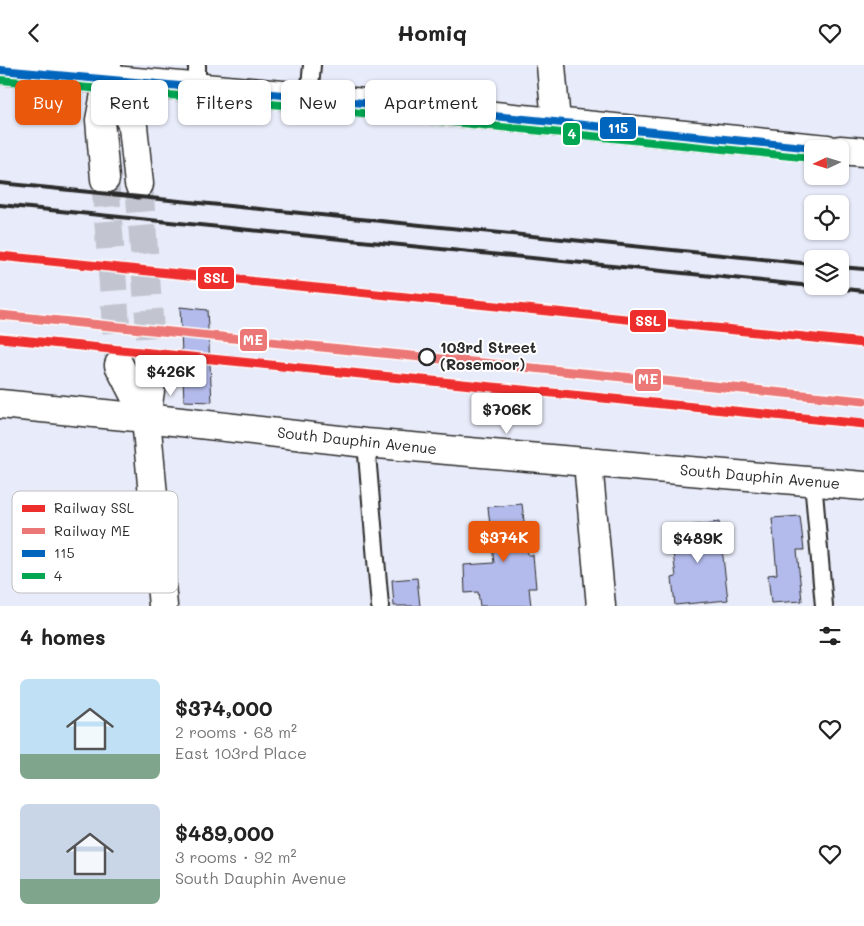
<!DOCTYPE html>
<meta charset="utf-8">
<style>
:root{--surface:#fff;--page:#f2f2f2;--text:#222;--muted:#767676;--accent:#ea580c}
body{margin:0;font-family:Mali,sans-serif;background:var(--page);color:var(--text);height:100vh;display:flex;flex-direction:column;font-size:19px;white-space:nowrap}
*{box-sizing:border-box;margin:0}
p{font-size:16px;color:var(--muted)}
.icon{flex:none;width:28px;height:28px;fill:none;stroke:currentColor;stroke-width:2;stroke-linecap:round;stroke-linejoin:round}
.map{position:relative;height:541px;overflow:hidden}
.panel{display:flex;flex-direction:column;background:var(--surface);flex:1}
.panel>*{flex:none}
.guide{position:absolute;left:15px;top:15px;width:500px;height:45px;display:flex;gap:10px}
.needle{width:32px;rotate:266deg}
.fabs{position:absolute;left:804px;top:75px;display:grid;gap:10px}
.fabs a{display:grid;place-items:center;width:45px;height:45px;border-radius:8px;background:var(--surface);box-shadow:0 1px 4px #0004;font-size:25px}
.price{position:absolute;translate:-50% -42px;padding:0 11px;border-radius:5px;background:#fff;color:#222;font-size:16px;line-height:32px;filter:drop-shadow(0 1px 2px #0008)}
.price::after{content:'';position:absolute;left:50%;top:30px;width:15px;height:11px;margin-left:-8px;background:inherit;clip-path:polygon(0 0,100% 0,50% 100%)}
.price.current{background:var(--accent);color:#fff}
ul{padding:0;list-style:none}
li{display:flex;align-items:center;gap:15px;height:125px;padding:0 20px}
li span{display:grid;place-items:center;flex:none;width:140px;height:100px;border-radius:8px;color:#555}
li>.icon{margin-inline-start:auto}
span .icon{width:60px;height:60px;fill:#fffc;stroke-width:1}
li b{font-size:21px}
h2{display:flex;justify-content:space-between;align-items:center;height:60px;padding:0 20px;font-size:21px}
.pill{padding:0 18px;border-radius:8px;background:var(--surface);box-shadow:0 1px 4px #0004;font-size:18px;line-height:45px}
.pill.current{background:var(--accent);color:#fff}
header{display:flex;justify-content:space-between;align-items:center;height:65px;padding:0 20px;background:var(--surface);font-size:22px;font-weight:700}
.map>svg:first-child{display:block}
</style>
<header><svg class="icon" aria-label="back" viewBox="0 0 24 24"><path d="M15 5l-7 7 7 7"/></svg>Homiq<svg class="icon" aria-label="heart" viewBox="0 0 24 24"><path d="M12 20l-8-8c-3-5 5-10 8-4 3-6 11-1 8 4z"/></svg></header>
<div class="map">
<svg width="864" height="541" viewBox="0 0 864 541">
<rect width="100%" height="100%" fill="#e8ebf9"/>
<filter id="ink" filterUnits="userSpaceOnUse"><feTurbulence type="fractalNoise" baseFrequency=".02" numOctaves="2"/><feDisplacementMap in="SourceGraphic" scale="10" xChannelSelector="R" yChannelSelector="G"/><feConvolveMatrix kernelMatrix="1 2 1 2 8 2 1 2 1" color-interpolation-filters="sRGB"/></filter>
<g filter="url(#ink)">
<path fill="#b3bbec" stroke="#2b2b2b" d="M180,242l27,3 5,92 -28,-1z
M522,439l6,51h5l3,33h-7l2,18h-51l-2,-14 -13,1 -1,-28 30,-2 -6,-56z
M800,451l4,34h-7l5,51 -31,2 -3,-28 9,-1 -5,-56z
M719,457l9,78 -53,5 -3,-27 4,-1 -6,-49z
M417,513l3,28h-26l-2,-26z"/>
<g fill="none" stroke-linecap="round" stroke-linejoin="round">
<path stroke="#c2c5d0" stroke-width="28" stroke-dasharray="28 14" stroke-linecap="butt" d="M105,114l14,186
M139,119l14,186"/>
<g stroke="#2b2b2b" stroke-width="20">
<path id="service" d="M197,0v23
M309,33l3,-33
M366,378l14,163
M813,416l11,125"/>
</g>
<g stroke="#2b2b2b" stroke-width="31">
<path id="minor" d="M551,0l5,57
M0,339l146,14 220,25 498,43
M588,398l13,143"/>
</g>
<g stroke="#2b2b2b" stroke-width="31">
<path id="tertiary" d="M0,5l283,25 544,54
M840,85l24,2"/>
</g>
<g stroke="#2b2b2b" stroke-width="31">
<path id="secondary" d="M108,13l25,48 6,58
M105,114l-5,-59 8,-42 -1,-13
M119,300l27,53
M153,305l-7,48 17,188"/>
</g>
<use href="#service" stroke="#fff" stroke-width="16"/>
<use href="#minor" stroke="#fff" stroke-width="28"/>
<use href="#tertiary" stroke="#fff" stroke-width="28"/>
<use href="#secondary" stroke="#fff" stroke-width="28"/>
<path stroke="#2b2b2b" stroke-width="4" d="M0,118l812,81
M0,140l812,81
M840,202l24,2
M817,221l47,5"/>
<g stroke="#fff" stroke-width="11">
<path id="bus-1" d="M0,5l283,25 541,54"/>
</g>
<g stroke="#fff" stroke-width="11">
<path id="bus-2" d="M0,15l282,25 530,53"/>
</g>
<use href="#bus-1" stroke="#0065bd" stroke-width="8"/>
<use href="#bus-2" stroke="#00a651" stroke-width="8"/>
<g stroke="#fff" stroke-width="12">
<path id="rail-1" d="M0,191l864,87
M0,273l864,86"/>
</g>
<g stroke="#fff" stroke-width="12">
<path id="rail-2" d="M0,250l864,86"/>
</g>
<use href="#rail-1" stroke="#ee2e2d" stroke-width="9"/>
<use href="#rail-2" stroke="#ec7777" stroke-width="9"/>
</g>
</g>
<circle fill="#fff" stroke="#2b2b2b" stroke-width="2.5" cx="427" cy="292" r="8"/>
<g text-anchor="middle" stroke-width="4" stroke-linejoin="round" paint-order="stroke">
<g font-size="15" font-weight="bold" fill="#2b2b2b" stroke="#fff" text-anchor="start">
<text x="440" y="288">103rd Street<tspan x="440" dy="17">(Rosemoor)</tspan></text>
</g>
<g font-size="15" fill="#2b2b2b" stroke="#fff">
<text transform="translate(357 376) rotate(6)" y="5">South Dauphin Avenue</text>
<text transform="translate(760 412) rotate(5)" y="5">South Dauphin Avenue</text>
</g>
</g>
<rect x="12" y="426" width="166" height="102" rx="8" fill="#fff" stroke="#bfbfbf" stroke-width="1"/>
<rect x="22" y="440" width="23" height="7" fill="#ee2e2d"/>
<rect x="22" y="463" width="23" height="6" fill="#ec7777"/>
<rect x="22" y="485" width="23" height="7" fill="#0065bd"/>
<rect x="22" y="508" width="23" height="6" fill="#00a651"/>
<g font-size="14" fill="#2b2b2b">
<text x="54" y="448">Railway SSL</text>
<text x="54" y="471">Railway ME</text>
<text x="54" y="493">115</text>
<text x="54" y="516">4</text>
</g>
<g stroke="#fff" stroke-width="2">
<rect x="599" y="51" width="38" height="24" rx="5" fill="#0065bd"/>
<rect x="562" y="57" width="19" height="24" rx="5" fill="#00a651"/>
<rect x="197" y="201" width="38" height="24" rx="5" fill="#ee2e2d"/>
<rect x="629" y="244" width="38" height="24" rx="5" fill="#ee2e2d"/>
<rect x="239" y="263" width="29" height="24" rx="5" fill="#ec7777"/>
<rect x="634" y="303" width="28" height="24" rx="5" fill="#ec7777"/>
</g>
<g font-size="14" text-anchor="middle" font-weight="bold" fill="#fff">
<text x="618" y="68">115</text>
<text x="572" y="74">4</text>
<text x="216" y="218">SSL</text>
<text x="648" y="261">SSL</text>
<text x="253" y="280">ME</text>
<text x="648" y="319">ME</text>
</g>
</svg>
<div class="fabs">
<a><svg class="needle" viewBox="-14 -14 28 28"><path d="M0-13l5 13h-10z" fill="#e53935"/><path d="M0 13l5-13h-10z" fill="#767676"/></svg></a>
<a><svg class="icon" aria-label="locate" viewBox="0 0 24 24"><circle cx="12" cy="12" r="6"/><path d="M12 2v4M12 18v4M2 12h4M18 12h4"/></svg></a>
<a><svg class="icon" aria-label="layers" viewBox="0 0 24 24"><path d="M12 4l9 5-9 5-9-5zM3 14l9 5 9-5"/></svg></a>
</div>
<b class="price" style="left:171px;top:332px">$426K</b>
<b class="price" style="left:507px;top:370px">$706K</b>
<b class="price current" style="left:504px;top:498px">$374K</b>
<b class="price" style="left:698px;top:499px">$489K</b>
<div class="guide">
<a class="pill current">Buy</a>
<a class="pill">Rent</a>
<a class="pill">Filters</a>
<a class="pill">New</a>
<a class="pill">Apartment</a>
</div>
</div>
<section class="panel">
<h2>4 homes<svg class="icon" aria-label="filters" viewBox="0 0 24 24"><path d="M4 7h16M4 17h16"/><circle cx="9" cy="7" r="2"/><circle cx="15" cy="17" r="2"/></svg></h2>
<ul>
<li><span style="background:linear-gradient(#bfe0f5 75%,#7fa58c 0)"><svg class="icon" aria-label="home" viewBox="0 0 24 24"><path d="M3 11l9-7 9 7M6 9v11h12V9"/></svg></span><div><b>$374,000</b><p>2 rooms · 68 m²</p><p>East 103rd Place</p></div><svg class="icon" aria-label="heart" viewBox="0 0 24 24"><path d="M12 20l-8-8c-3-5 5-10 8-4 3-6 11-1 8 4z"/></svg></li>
<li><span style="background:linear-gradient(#c9d6e8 75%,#7fa58c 0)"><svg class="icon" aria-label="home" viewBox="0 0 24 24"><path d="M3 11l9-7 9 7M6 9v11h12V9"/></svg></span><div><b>$489,000</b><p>3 rooms · 92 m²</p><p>South Dauphin Avenue</p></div><svg class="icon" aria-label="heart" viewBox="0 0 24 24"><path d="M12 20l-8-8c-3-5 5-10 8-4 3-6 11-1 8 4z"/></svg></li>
</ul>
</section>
